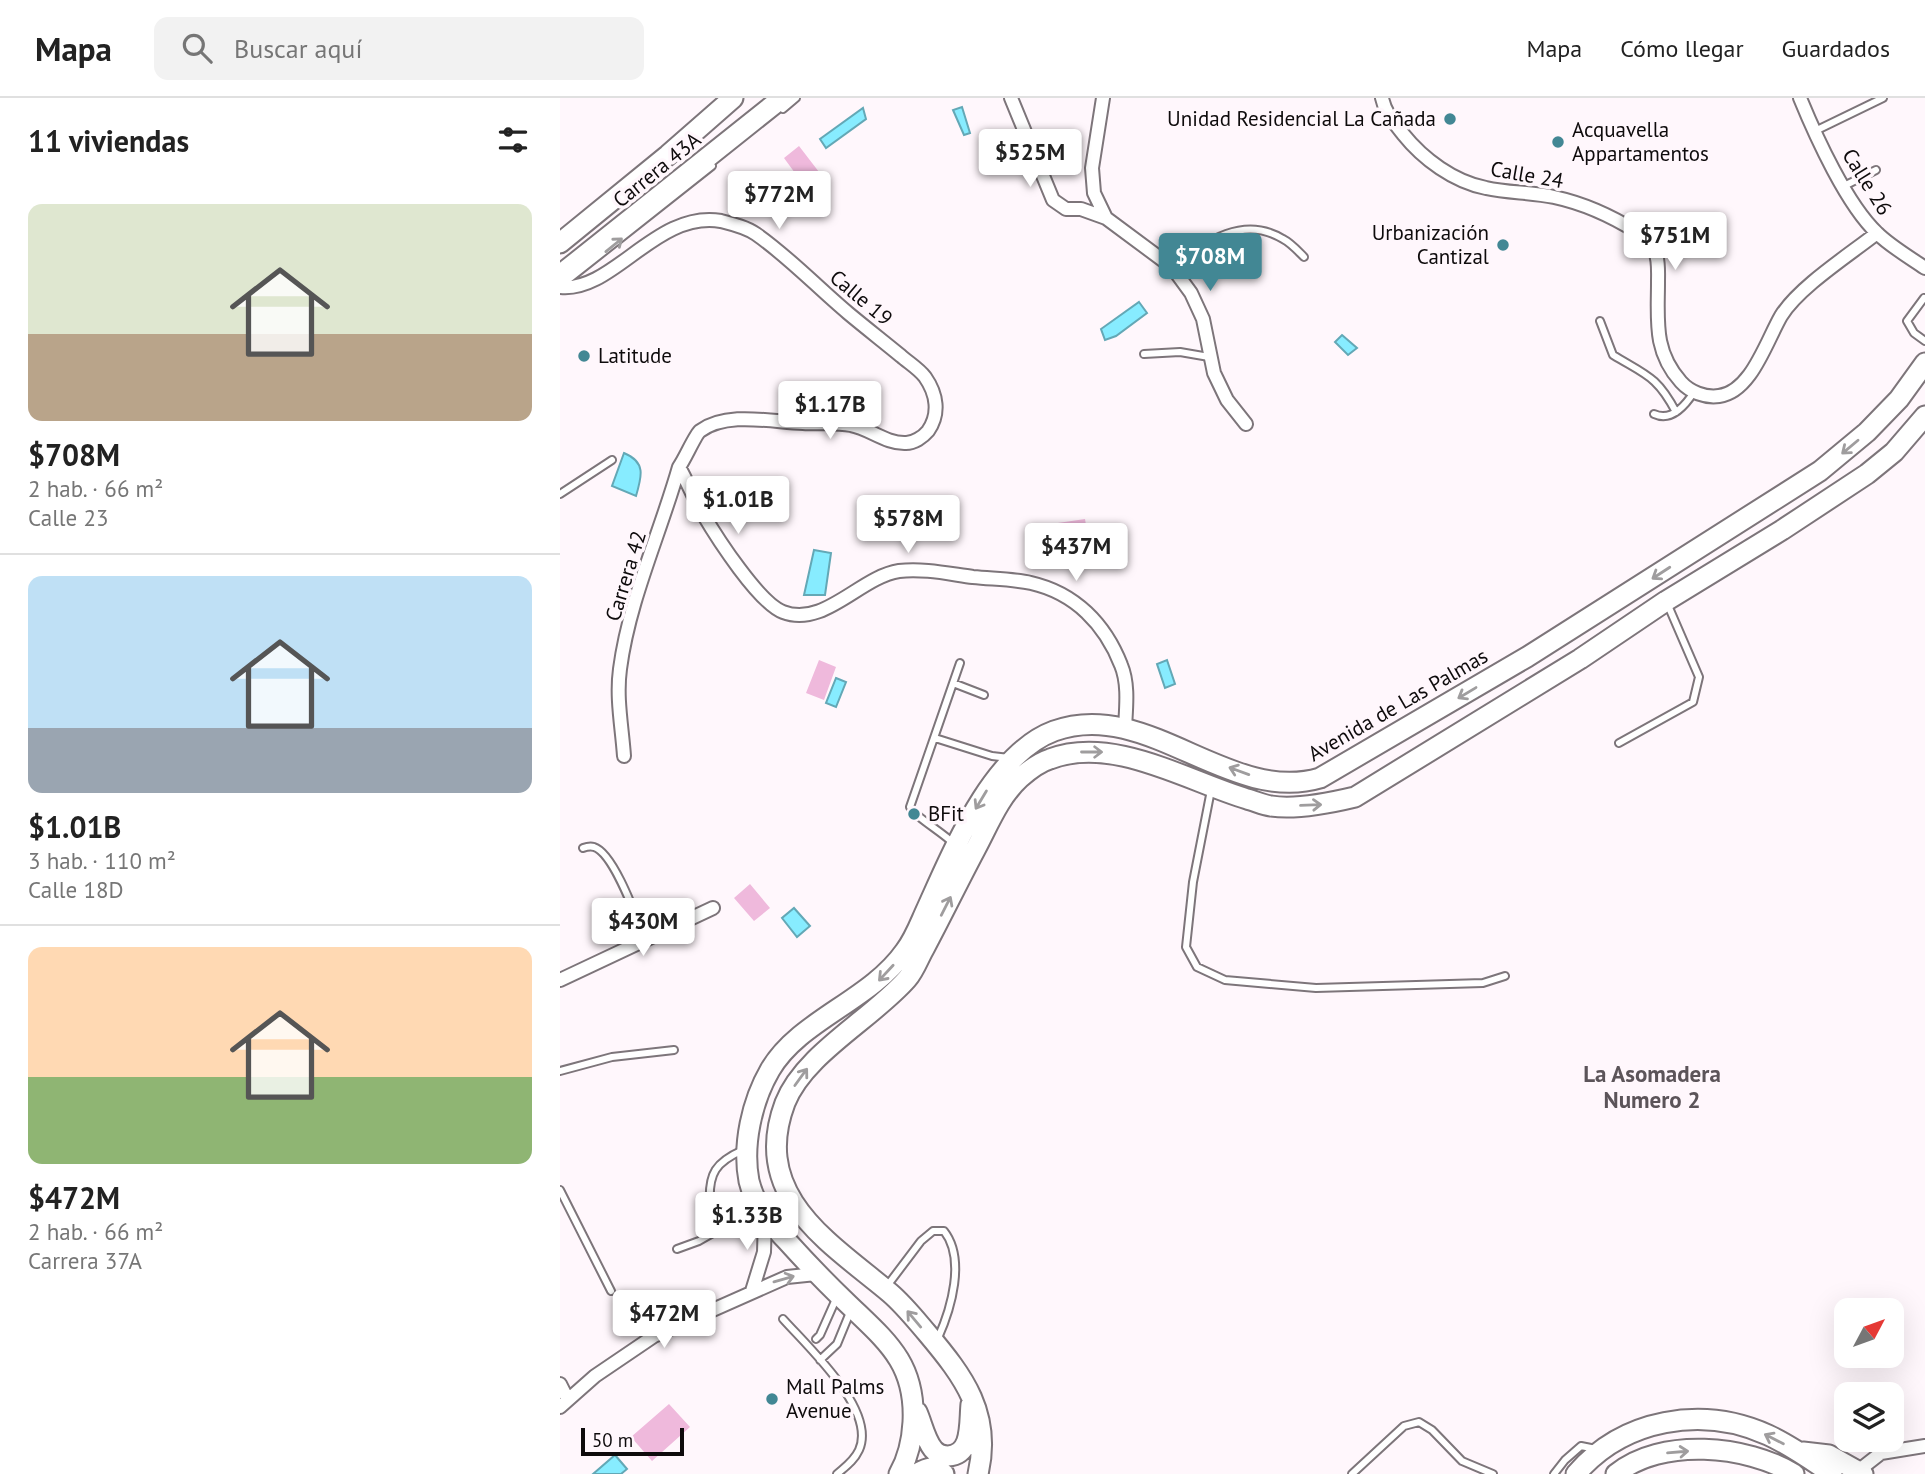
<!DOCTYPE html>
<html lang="es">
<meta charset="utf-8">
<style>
:root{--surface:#fff;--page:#f2f2f2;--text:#222;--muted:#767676;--line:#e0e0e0;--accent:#428794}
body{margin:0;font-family:"PT Sans",sans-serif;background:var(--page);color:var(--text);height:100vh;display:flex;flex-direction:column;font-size:26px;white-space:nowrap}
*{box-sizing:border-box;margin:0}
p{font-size:23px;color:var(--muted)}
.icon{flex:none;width:38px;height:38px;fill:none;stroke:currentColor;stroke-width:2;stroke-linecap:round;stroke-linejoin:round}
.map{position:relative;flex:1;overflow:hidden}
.details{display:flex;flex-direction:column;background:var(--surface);width:560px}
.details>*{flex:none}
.needle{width:46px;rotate:49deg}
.controls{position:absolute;left:1274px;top:1200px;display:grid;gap:14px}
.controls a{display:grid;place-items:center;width:70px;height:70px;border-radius:14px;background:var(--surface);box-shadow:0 7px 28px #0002;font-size:35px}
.scale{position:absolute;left:21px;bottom:18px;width:103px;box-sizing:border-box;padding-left:7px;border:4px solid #0e0b0c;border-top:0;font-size:19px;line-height:24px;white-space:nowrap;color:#0e0b0c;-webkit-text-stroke:5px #fff7fc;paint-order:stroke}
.price{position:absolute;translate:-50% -60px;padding:0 16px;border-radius:7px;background:#fff;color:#222;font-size:23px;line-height:46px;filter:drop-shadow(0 2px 4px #0008)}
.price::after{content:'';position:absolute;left:50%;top:42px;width:21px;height:16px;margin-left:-10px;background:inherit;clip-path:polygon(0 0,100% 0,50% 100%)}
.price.selected{background:var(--accent);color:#fff}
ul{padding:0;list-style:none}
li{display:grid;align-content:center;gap:14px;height:371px;padding:0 28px}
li+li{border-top:2px solid var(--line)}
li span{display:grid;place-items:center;height:217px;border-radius:14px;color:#555}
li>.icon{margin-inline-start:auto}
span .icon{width:126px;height:126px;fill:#fffc;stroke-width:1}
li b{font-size:30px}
h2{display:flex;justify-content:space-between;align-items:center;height:84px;padding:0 28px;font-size:30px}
header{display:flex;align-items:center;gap:42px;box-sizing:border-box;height:98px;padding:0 35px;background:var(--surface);border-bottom:2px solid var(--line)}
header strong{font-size:33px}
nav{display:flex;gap:38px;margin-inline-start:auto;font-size:24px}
.search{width:490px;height:63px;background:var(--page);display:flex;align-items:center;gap:18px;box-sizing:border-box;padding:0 24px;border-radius:14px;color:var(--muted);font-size:26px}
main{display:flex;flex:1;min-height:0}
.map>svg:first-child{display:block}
</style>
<header>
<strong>Mapa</strong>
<div class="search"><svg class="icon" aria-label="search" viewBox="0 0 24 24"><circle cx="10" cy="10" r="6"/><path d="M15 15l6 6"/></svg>Buscar aquí</div>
<nav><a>Mapa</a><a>Cómo llegar</a><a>Guardados</a></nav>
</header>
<main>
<section class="details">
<h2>11 viviendas<svg class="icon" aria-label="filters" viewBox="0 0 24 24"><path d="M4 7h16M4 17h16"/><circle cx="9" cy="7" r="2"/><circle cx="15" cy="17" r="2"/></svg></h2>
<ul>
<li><span style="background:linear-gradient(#dfe7d0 60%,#b9a48a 0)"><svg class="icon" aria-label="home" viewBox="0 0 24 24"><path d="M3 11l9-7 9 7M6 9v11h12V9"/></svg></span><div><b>$708M</b><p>2 hab. · 66 m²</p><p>Calle 23</p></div></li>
<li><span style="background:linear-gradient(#bfe0f5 70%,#9aa5b1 0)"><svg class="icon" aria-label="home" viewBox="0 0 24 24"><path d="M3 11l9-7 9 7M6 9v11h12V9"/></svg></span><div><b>$1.01B</b><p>3 hab. · 110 m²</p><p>Calle 18D</p></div></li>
<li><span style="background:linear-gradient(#ffd9b3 60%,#8fb573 0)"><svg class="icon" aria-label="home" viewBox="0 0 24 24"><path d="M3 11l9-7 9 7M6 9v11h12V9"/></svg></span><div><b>$472M</b><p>2 hab. · 66 m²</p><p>Carrera 37A</p></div></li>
</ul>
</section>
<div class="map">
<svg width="1365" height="1376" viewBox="0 0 1365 1376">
<rect width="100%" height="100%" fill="#fff7fc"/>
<path fill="#efb9dc" d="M239,48l20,26 -16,12 -19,-26z
M525,421l3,18 -34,5 -3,-18z
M259,562l17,7 -12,33 -18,-7z
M190,786l20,24 -16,13 -20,-23z
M109,1306l21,23 -38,34 -21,-24z"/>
<path fill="#87ecff" stroke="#63a8b6" stroke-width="2" d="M402,9l8,26 -6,2 -11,-25z
M303,10l3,11 -40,29 -6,-9z
M666,152l9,1 2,5 -10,2 -7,9 -7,-2 1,-8z
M579,204l8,11 -31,23 -11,4 -4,-11z
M782,237l15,13 -9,7 -13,-13z
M64,355c22,9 18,23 12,43l-24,-10z
M254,452l17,3 -6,42h-21z
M607,562l8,24 -10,4 -8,-24z
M276,580l10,4 -10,25 -10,-4z
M234,810l16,18 -13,11 -15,-19z
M55,1357l12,14 -6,5h-28z"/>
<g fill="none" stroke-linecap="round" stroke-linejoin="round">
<g stroke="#7d757a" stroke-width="10">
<path id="lane" d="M223,11l13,-11
M1255,33l68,-33
M1284,88l32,-16
M612,169c33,-24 70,-53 111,-28 8,4 15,12 21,18
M4,185l148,-117
M1364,200l-17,23 7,12 11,8
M1040,223l13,34c33,20 44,21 63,57
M584,256l36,-2 29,5
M1094,316c17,8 31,-8 40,-22
M0,396l52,-34
M393,585l31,12
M375,640l57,18 17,2
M1059,645l74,-41 6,-25 -32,-74
M651,692l-18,92 -7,65 11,20 28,13 91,8 167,-5 22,-7
M393,745c-11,-11 -39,-27 -43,-36l50,-144
M23,750c3,-1 7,-2 11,-1 20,6 43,72 51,92
M0,973l52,-14 62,-7
M0,1092l51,101
M117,1151l22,-8 14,-8c1,-11 -2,-18 -3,-29 -2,-31 6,-42 33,-54
M327,1188l34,-45 12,-10h11c22,28 7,78 -6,107
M223,1221c25,28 94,91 76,131 -5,11 -14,17 -22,24
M256,1241l4,-4 16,-36
M260,1262l17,-16 14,-34
M792,1376l52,-48 15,-4 13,8 30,31 31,13
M994,1376l11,-14 16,-14 15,3"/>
</g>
<g stroke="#7d757a" stroke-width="16">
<path id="street" d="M451,0l42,102 13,9h15l25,9
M543,0l-11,70 2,25 12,25 66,49 19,26 12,26 11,54 13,27 19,24
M822,0c3,15 12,24 21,36 20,25 51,48 83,54 22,5 45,4 68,9 28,6 59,20 83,35 7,5 15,11 18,19 4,9 3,21 3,31 0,38 -5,69 23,100 9,10 24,16 38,14 32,-4 47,-54 62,-80 18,-29 68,-61 96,-83
M1240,0c16,39 47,107 77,135 13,13 32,24 48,35
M0,189c53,6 96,-77 161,-66 12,3 25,6 35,13 33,23 61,53 92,79 18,15 36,29 53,43 8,7 18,13 24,21 12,17 15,37 3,54 -5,6 -14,12 -22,12 -20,1 -37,-15 -55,-18 -15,-3 -32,-1 -48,-2 -31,-1 -76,-12 -103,8 -5,4 -15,28 -21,36 -19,67 -50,133 -59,202 -4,29 2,58 4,87
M119,369c9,16 15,32 24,47 14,24 56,89 80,98 41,16 77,-35 116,-41 24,-3 51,3 74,6 19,2 40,2 58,6 44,10 74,41 90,82 8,19 5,43 4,63
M0,882l153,-72
M192,1193l12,-39 1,-35
M0,1286l8,16
M0,1309l35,-31 59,-40 133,-59 29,-3
M1298,1373l23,-18 44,-7"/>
</g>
<g stroke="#7d757a" stroke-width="23">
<path id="primary" d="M0,145l108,-88 65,-57
M0,177l222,-177
M357,1314c5,11 8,27 16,37 3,4 9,7 15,7 25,-1 21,-34 23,-52
M1243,1354l26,3 34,19
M339,1376c9,-16 13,-33 14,-52 3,-60 -28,-82 -67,-120 -21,-20 -40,-40 -59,-61 -17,-18 -32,-35 -38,-60 -7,-36 3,-80 21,-111 29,-50 100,-69 135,-119 10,-13 15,-28 22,-43 26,-57 65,-154 127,-177 92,-34 175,74 266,47l207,-121 293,-186 47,-39 32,-33 26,-36
M356,1376c11,-6 18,-10 28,0
M418,1376c14,-60 -14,-97 -51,-141 -12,-14 -23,-28 -37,-40 -61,-51 -140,-97 -105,-190 19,-49 87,-84 122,-124 8,-9 12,-22 18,-32 17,-32 33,-65 50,-97 13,-24 24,-53 45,-72 8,-7 20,-16 30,-19 63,-24 137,22 197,40 8,2 16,6 24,7 25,4 59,-3 84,-9l225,-138 86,-58 116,-71 85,-56 27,-22 31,-36
M1016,1376c47,-55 126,-69 192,-39 22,10 43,25 64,39
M1056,1376c45,-37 131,-29 178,0"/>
</g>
<use href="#lane" stroke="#fff" stroke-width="6"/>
<use href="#street" stroke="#fff" stroke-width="12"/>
<use href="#primary" stroke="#fff" stroke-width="19"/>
</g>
<defs><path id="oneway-shaft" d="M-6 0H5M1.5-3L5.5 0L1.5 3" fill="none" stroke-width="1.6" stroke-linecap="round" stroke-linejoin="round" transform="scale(1.75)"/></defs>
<g stroke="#9f9d9e">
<use href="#oneway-shaft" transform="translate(54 147) rotate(-39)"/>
<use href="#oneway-shaft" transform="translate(1290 349) rotate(140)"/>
<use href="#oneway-shaft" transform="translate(1101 475) rotate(147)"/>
<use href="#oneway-shaft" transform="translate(907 595) rotate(149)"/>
<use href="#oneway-shaft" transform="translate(532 654)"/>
<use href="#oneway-shaft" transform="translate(679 673) rotate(-160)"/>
<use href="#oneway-shaft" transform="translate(421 702) rotate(121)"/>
<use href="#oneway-shaft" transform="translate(751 707) rotate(-2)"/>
<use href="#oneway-shaft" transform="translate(386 808) rotate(-63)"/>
<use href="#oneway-shaft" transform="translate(326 875) rotate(133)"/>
<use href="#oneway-shaft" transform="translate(241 979) rotate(-54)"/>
<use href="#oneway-shaft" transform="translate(224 1181) rotate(-16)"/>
<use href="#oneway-shaft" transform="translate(354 1221) rotate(-130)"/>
<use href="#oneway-shaft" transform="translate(1214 1341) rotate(-153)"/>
<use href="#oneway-shaft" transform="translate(1118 1354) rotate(-5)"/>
</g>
<g fill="#428794" stroke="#fff7fc" stroke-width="2.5">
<circle cx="890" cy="21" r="7"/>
<circle cx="998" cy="44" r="7"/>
<circle cx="943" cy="147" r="7"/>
<circle cx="24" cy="258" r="7"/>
<circle cx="354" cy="716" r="7"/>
<circle cx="212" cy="1301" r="7"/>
</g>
<g text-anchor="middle" stroke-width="7" stroke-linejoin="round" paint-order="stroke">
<g font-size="21" fill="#0e0b0c" stroke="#fff7fc" text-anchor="start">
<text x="876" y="28" text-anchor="end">Unidad Residencial La Cañada</text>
<text x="1012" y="39">Acquavella<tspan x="1012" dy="24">Appartamentos</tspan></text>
<text x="929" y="142" text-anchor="end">Urbanización<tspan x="929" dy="24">Cantizal</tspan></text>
<text x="38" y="265">Latitude</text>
<text x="368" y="723">BFit</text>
<text x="226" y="1296">Mall Palms<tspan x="226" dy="24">Avenue</tspan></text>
</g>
<g font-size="21" fill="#0e0b0c" stroke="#fff7fc">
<text transform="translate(97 72) rotate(-39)" y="7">Carrera 43A</text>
<text transform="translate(967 77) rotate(10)" y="7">Calle 24</text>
<text transform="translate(1307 84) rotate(58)" y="7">Calle 26</text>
<text transform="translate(301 200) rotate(40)" y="7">Calle 19</text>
<text transform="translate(66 478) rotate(-73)" y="7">Carrera 42</text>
<text transform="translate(838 607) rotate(-30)" y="7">Avenida de Las Palmas</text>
</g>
<g font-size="23" font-weight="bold" fill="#5c5459" stroke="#fff7fc">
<text x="1092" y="984">La Asomadera<tspan x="1092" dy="26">Numero 2</tspan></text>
</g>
</g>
</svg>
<div class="controls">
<a><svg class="needle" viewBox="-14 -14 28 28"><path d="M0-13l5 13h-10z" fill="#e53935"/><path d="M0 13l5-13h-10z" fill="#767676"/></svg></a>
<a><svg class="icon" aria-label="layers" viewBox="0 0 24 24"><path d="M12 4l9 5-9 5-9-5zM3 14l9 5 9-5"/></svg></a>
</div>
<div class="scale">50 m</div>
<b class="price" style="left:470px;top:91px">$525M</b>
<b class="price" style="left:219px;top:133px">$772M</b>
<b class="price" style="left:1115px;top:174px">$751M</b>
<b class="price selected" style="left:650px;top:195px">$708M</b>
<b class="price" style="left:270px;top:343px">$1.17B</b>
<b class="price" style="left:178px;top:438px">$1.01B</b>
<b class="price" style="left:348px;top:457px">$578M</b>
<b class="price" style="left:516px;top:485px">$437M</b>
<b class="price" style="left:83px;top:860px">$430M</b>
<b class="price" style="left:187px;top:1154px">$1.33B</b>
<b class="price" style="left:104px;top:1252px">$472M</b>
</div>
</main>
